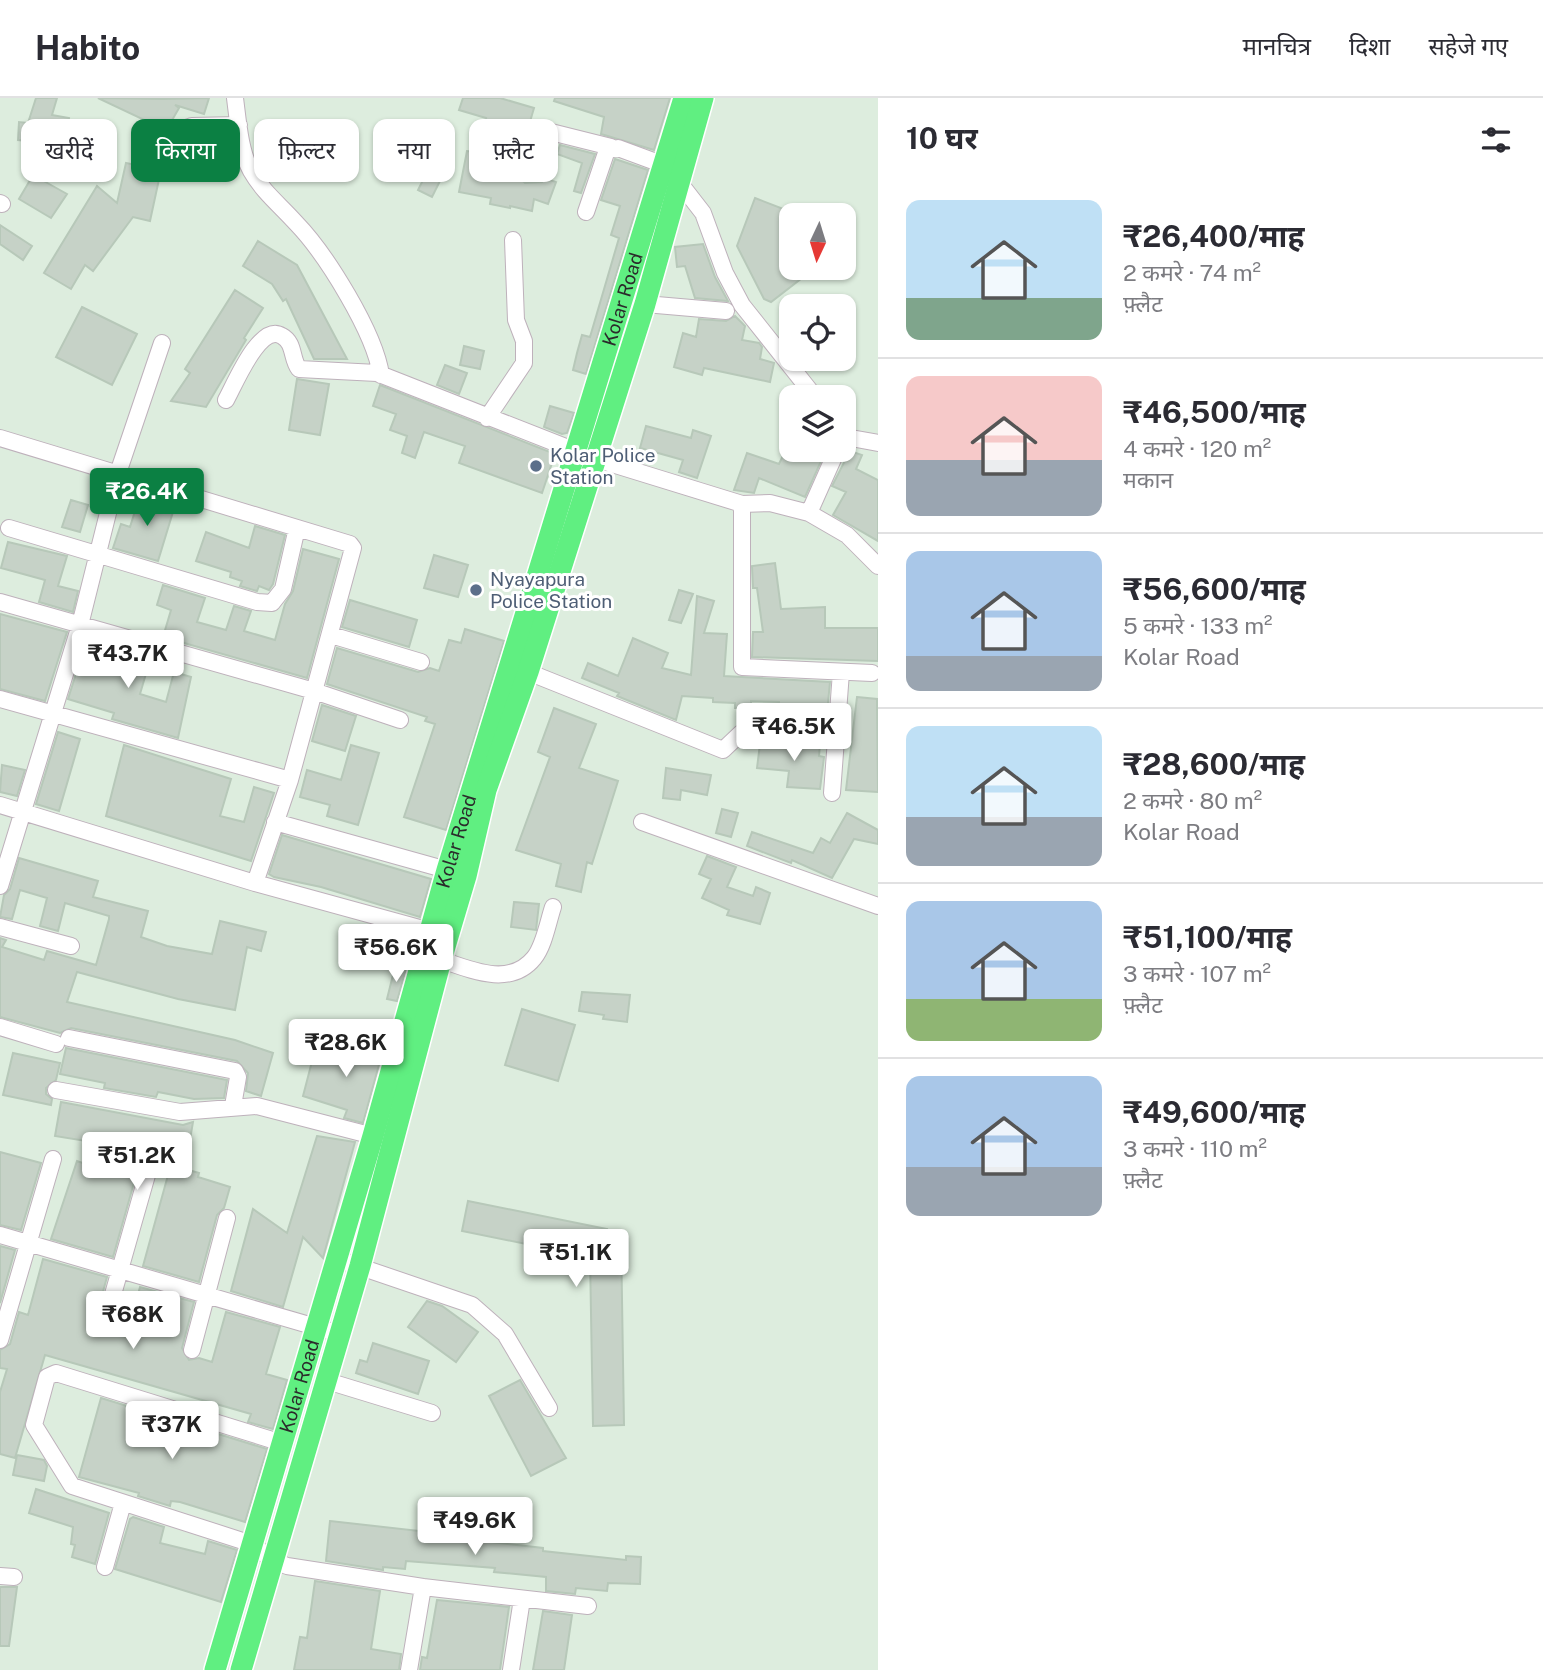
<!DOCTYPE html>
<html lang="hi">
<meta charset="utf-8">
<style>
:root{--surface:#fff;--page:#f2f2f3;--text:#2b2b33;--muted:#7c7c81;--line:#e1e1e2;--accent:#0b8043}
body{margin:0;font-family:"Public Sans","Noto Sans Devanagari",sans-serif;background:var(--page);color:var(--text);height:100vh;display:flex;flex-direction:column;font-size:26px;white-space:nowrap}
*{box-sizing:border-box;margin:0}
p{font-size:23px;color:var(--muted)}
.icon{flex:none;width:38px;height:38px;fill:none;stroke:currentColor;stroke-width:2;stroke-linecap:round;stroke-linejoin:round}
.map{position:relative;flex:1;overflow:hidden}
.panel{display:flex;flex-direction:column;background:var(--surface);width:665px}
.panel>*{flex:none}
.guide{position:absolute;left:21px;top:21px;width:665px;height:63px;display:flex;gap:14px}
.needle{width:46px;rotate:184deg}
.controls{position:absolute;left:779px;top:105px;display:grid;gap:14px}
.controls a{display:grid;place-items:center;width:77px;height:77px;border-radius:14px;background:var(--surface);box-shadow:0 2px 5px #0004;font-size:35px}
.price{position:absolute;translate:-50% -60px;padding:0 16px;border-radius:7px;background:#fff;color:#222;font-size:23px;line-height:46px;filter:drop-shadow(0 2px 4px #0008)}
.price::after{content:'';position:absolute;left:50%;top:42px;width:21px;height:16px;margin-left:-10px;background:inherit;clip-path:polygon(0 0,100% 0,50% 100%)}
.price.current{background:var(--accent);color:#fff}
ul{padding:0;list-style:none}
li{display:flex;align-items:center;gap:21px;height:175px;padding:0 28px}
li+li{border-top:2px solid var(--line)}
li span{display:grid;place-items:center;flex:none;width:196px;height:140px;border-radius:14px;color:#555}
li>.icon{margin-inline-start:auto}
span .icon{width:84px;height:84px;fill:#fffc;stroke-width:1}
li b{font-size:30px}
h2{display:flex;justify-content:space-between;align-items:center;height:84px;padding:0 28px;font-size:30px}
.tag{padding:0 24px;border-radius:14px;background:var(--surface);box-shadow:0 2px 5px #0004;font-size:24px;line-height:63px}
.tag.current{background:var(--accent);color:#fff}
header{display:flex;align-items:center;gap:42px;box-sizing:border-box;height:98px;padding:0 35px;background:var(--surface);border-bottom:2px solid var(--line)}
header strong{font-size:33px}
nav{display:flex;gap:38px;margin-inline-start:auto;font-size:24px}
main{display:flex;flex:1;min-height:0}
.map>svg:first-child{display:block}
</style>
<header>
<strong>Habito</strong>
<nav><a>मानचित्र</a><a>दिशा</a><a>सहेजे गए</a></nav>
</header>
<main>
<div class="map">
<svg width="878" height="1572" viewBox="0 0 878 1572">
<rect width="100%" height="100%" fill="#ddedde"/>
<path fill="#c6d2c7" stroke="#b7c8b9" stroke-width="2" d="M36,0h21l-5,17 17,3 -3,24 -25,-4 -1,4 -22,-2 1,-18 9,1z
M98,0l65,1 46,-1 -5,16 -29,-9 4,3 -8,14 -12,5z
M463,0h37l34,10 -17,58 1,10 7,7 17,-1 2,-4 12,4 -8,22 -14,-5 -2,12 -22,-5v2l-20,-4 1,-6 -32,-6 8,-41 9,1 10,-34 -27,-8z
M555,0h115l-16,52 -53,-16 3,-17 -50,-16z
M560,47l35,9 -14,39 -7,-2 8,-28 -25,-9z
M615,61l33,11 -62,204 -13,-4 4,-17 5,-18 8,2 29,-99 -8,-3 9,-29 -19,-6z
M126,65l35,7 -11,51 -17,-4 -40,54 -8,-6 -14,24 -27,-16 53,-87 20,17z
M427,74l14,7 -9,18 -14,-7z
M33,77l34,19 -16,24 -32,-19z
M755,100l36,14v56h24l-44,34 -7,-3 -27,-53z
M0,127l32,21 -9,14 -23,-16z
M258,143l39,24 50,94h-33l-28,-60 -3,2 -11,-17 -29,-18z
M703,146l12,33 13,24 -33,-3 -10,-32 -8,1 -2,-20z
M235,192l28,18 -19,30 2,2 -40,67 -35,-6 19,-28 -5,-4z
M82,209l55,27 -25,51 -56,-28z
M735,218l10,10 -3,14 17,3 3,4 -2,12 14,4 -4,19 -66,-14 -2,7 -28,-8 9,-34 13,4 3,-18 27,2z
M464,248l20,5 -4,18 -20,-4z
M445,267l22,8 -8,21 -22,-9z
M297,281l32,5 -9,51 -31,-5z
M380,287l175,69 -13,39 -83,-30 6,-17 -41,-14 -9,26 -13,-5 5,-17 -17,-6 6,-16 -23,-8z
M550,308l24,7 -7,20 -5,1 -18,-7z
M646,328l45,12 2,-8 18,6 -14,42 -18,-6 4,-12 -43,-12z
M787,349l4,3h35l-21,47 -46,-19 -5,15 -20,-3 13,-37 32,11z
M850,353l12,4 -6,14 22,11v61l-45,-26 13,-23 -14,-6z
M141,394l35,10 -18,59 -45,-13 8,-24 9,3z
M71,402l17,5 -8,27 -18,-5z
M255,428l30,9 -12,49 -4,6 -10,-4 -2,5 -17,-5 2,-5 -12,-4 1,-5 -35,-11 10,-29 43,16z
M8,444l59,14 -9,30 20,5 -5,21 -34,-10 6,-22 -44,-12z
M303,451l36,10 -32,119 -144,-41 8,-27 -14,-5 6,-20 42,13 -8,24 29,8 8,-24 17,5 -7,20 31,9 10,-36 8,-13z
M434,457l34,10 -10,32 -34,-9z
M775,465l6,46 44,-2v21h53v33l-126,-4 1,-25h10l-6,-44h-4l-1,-22z
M679,492l14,4 -12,29 -12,-3z
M697,498l17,5 -10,32 23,1 -3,42 106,6 -3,31h-11l-1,10h-22l1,-15 -15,-1v-5l-28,-1v7h-16v-5l-22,-1v-4l-31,-2 -6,24 -59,-24 2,-3 -37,-15 6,-15 30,13 15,-38 35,15 -6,15 29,7z
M350,502l67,20 -8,27 -67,-20z
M0,516l67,18 -22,69 -45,-12z
M465,531l39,12 -58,189 -42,-13 31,-93 -10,-3 2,-4 -100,-33 10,-36 81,24 12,-4 9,3 10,-31 12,3z
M86,544l64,18 -10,34 26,8 8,-30 17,5 -13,61 -66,-19 2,-6 -46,-14z
M857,599l20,2 1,93 -32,-2z
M322,607l34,11 -11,35 -33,-10z
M554,610l42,16 -17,44 39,13 -26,83 -5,-2 -6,30 -25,-6 5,-22 -45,-14 34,-93 -12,-5z
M58,634l22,7 -21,72 -23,-7z
M760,646h60l-1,12 5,1 -4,32 -33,-2 2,-16 -32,-3z
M124,647l107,34 -11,37 24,6 10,-35 20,6 -23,68 -145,-45z
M351,647l28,8 -21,72 -31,-9 3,-11 -30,-8 7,-27 34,10z
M2,667l23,5 -8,26 -17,-4z
M666,670l45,7 -4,20 -26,-5 -1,10 -17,-2z
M722,711l16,4 -7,24 -15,-4z
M847,715l31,17v14l-24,-5 -22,39 -40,-18 -1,3 -44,-17 5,-14 61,21 8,-15 9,5z
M282,737l149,44 -11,38 -99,-30 -47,-10 -5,-3z
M707,758l29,11 -9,20 26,9 3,-9 14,6 -10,31 -33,-9 2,-5 -27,-12 9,-19 -12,-5z
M19,760l79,23 -5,16 55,14 -7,26 26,9 45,8 8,-33 46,11 -5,19 -14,-4 -12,63 -57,-11 -101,-27 -10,30 168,38 38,13 -12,43 -15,-5 2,-18 -11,-12 -166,-33 -11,5 -60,-16v-79l6,2 -4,7 42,13 3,-9 49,14 13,-46v-3l-44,-13 -7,28 -18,-5 7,-28 -27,-8 -8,29 -12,-2 4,-22 6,-6z
M514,804l25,2 -3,26 -25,-3z
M395,869l11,2 -9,32 -10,-2z
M582,894l48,3 -3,27 -24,-3 1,-4 -25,-4z
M522,911l53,16 -17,56 -53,-16z
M365,936l21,5 -23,84 -19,-5 3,-8 -44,-14 12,-46 44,11z
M66,950l161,32 -3,18 -30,1 -36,-7 -2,5 -52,-9 1,-5 -45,-9z
M13,955l47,10 -4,17 -10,8v6l6,5 -1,6 -48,-10z
M61,1004l122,23 10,-3 -8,47 14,4 -1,4 32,10 -6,21 -7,7 -18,67 -56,-16 33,-120 -26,-5 -5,18 -6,6 -26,92 -62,-18 26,-78 32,11 8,-26 -62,-10z
M317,1038l38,6 -32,116 -20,-21 -20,70 -52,-16 22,-82 34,24z
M0,1054l41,11 -20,67 -21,-5z
M468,1103l139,28 -1,7h15l3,189 -31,1 -3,-169 -128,-26z
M0,1148l15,4 -15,53z
M43,1161l64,18 -13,47 7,12 11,-3 15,4 13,-50 54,15 -12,46 7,12 10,-2 13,4 14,-50 54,15 -14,47 21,6 -14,49 -25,-7 3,-8 -206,-59 -30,103 -15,-4v-62l7,-23 -7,-1v-18l10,-6 9,-32 9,3z
M427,1203l15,5 36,26 -22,30 -48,-35z
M373,1245l56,18 -11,33 -62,-21 4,-13 7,2z
M520,1282l46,78 -35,18 -42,-80z
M101,1300l166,51 -22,73 -65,-20 -9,-1 -1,5 -32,-10 1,-3 -60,-16z
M17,1357l27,5 3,6 -3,15 -31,-6z
M36,1391l73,24 -14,51 -23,-7 3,-12 -4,-1 2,-17 -44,-14z
M133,1419l31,10 -4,16 45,11 3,-13 29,9 -16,52 -106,-33 15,-50z
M330,1423l161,18 -1,3 53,6v3l83,9v-4l15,1 -1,27 -32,-1 -1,8 -31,-3 -1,6 -29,-3v-14l-52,-5 1,-4 -89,-7 -1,8 -22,-2v3l-57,-9z
M315,1483l65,10 -9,58 30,5 -2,16h-105l6,-33 7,1z
M0,1489h17l-8,59h-9z
M437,1502l72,7 -9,63h-80l2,-13 5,1z
M543,1513l29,4 -8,55h-31z"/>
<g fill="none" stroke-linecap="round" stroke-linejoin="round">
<g stroke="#beb1bb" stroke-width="18">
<path id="minor" d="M235,0c3,23 5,53 16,73 12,21 29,34 45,52 30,31 79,110 85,152
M162,39l30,-11 47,-1
M528,75l15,-38 4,-4 64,16
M0,105l2,1
M586,114l21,-62 11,-2 46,17 15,17 24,31 22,60 17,32 73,92
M645,206l81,7
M226,302c9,-16 34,-78 56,-64 13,7 9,23 17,33l78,4 219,86 146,45 28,-1 39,10 38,22 31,31
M487,320l37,-55v-22l-8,-21 -3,-80
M0,340l350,106 3,4 -63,232 -35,103
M844,344l7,-4 27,5
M742,406v163l130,6
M809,415l28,-63
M9,430l248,74 15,1 11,-14 14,-61
M0,504l314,89 86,29
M331,537l90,27
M528,574l195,78 18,-17 96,1
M0,601l290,81
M832,695l9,-121
M0,707l255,78 186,51
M275,724l172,48
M642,724l236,84
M0,788l80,-261 38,-152 44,-130
M0,829l71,19
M433,859c32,10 75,33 101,1 10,-12 14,-36 19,-51
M0,929l56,17
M69,940l166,33 3,6 -5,29
M56,992l124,22 77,-6 124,32
M0,1137l340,99
M337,1161l135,46 33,29 44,74
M104,1228l45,-158
M0,1242l53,-181
M192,1252l35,-132
M324,1282l108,33
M282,1345l-226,-70 -9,4 -13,48 38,61 180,58 20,16 15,6 136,21 165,19
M105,1469l18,-64
M0,1478l14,1
M409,1572l14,-83
M511,1572l11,-71"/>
</g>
<g stroke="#fff" stroke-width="24">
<g id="major">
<path id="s1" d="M215,1572l158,-534 74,-266 237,-772"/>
<path d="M241,1572l119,-404 81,-306 25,-84 20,-86 42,-118 117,-368 58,-206"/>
</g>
</g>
<use href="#minor" stroke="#fff" stroke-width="16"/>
<use href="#major" stroke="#60ef81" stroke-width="21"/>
</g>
<g fill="#5c6f8a" stroke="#fff" stroke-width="2.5">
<circle cx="536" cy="368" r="7"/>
<circle cx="476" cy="492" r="7"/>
</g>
<g text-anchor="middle" stroke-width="6" stroke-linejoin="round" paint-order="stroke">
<g font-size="19" fill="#2b2b2b" stroke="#fff">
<text dy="7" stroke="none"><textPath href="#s1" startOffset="1430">Kolar Road</textPath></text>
<text dy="7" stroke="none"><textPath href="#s1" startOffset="863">Kolar Road</textPath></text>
<text dy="7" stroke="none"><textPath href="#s1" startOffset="296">Kolar Road</textPath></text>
</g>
<g font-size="19" fill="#4e5e75" stroke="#fff" text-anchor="start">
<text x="550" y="364">Kolar Police<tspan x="550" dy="22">Station</tspan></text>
<text x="490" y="488">Nyayapura<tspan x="490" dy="22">Police Station</tspan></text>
</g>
</g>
</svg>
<div class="controls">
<a><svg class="needle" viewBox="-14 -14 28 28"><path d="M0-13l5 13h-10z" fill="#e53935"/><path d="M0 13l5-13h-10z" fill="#7c7c81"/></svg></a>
<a><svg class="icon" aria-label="locate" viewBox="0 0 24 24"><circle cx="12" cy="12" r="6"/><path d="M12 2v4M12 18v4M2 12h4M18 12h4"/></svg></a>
<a><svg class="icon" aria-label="layers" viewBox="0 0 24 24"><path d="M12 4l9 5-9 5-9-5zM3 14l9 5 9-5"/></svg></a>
</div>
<b class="price current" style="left:147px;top:430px">₹26.4K</b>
<b class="price" style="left:128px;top:592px">₹43.7K</b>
<b class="price" style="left:794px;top:665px">₹46.5K</b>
<b class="price" style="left:396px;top:886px">₹56.6K</b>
<b class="price" style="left:346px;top:981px">₹28.6K</b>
<b class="price" style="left:137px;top:1094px">₹51.2K</b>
<b class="price" style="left:576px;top:1191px">₹51.1K</b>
<b class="price" style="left:133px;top:1253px">₹68K</b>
<b class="price" style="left:172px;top:1363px">₹37K</b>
<b class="price" style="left:475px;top:1459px">₹49.6K</b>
<div class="guide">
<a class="tag">खरीदें</a>
<a class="tag current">किराया</a>
<a class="tag">फ़िल्टर</a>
<a class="tag">नया</a>
<a class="tag">फ़्लैट</a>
</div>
</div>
<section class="panel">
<h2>10 घर<svg class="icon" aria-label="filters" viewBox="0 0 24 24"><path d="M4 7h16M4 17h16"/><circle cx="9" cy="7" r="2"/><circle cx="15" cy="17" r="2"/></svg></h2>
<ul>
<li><span style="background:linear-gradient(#bfe0f5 70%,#7fa58c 0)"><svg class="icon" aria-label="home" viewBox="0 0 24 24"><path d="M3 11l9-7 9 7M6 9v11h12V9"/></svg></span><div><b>₹26,400/माह</b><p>2 कमरे · 74 m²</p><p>फ़्लैट</p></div></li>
<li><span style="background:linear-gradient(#f6c9c9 60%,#9aa5b1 0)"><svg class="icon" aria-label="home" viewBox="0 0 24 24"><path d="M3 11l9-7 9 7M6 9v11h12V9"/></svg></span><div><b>₹46,500/माह</b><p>4 कमरे · 120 m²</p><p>मकान</p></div></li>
<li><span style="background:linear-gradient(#a9c7e8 75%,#9aa5b1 0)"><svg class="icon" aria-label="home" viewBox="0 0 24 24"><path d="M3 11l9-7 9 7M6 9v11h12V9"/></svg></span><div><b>₹56,600/माह</b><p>5 कमरे · 133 m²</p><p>Kolar Road</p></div></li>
<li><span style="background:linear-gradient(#bfe0f5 65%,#9aa5b1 0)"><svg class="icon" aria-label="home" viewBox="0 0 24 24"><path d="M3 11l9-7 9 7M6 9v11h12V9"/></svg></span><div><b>₹28,600/माह</b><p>2 कमरे · 80 m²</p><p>Kolar Road</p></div></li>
<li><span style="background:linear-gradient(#a9c7e8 70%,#8fb573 0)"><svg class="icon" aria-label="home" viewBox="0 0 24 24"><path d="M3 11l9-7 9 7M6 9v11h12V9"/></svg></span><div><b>₹51,100/माह</b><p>3 कमरे · 107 m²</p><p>फ़्लैट</p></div></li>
<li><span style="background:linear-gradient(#a9c7e8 65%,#9aa5b1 0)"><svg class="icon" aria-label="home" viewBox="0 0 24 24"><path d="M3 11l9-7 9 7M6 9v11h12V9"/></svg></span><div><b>₹49,600/माह</b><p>3 कमरे · 110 m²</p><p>फ़्लैट</p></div></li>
</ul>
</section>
</main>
